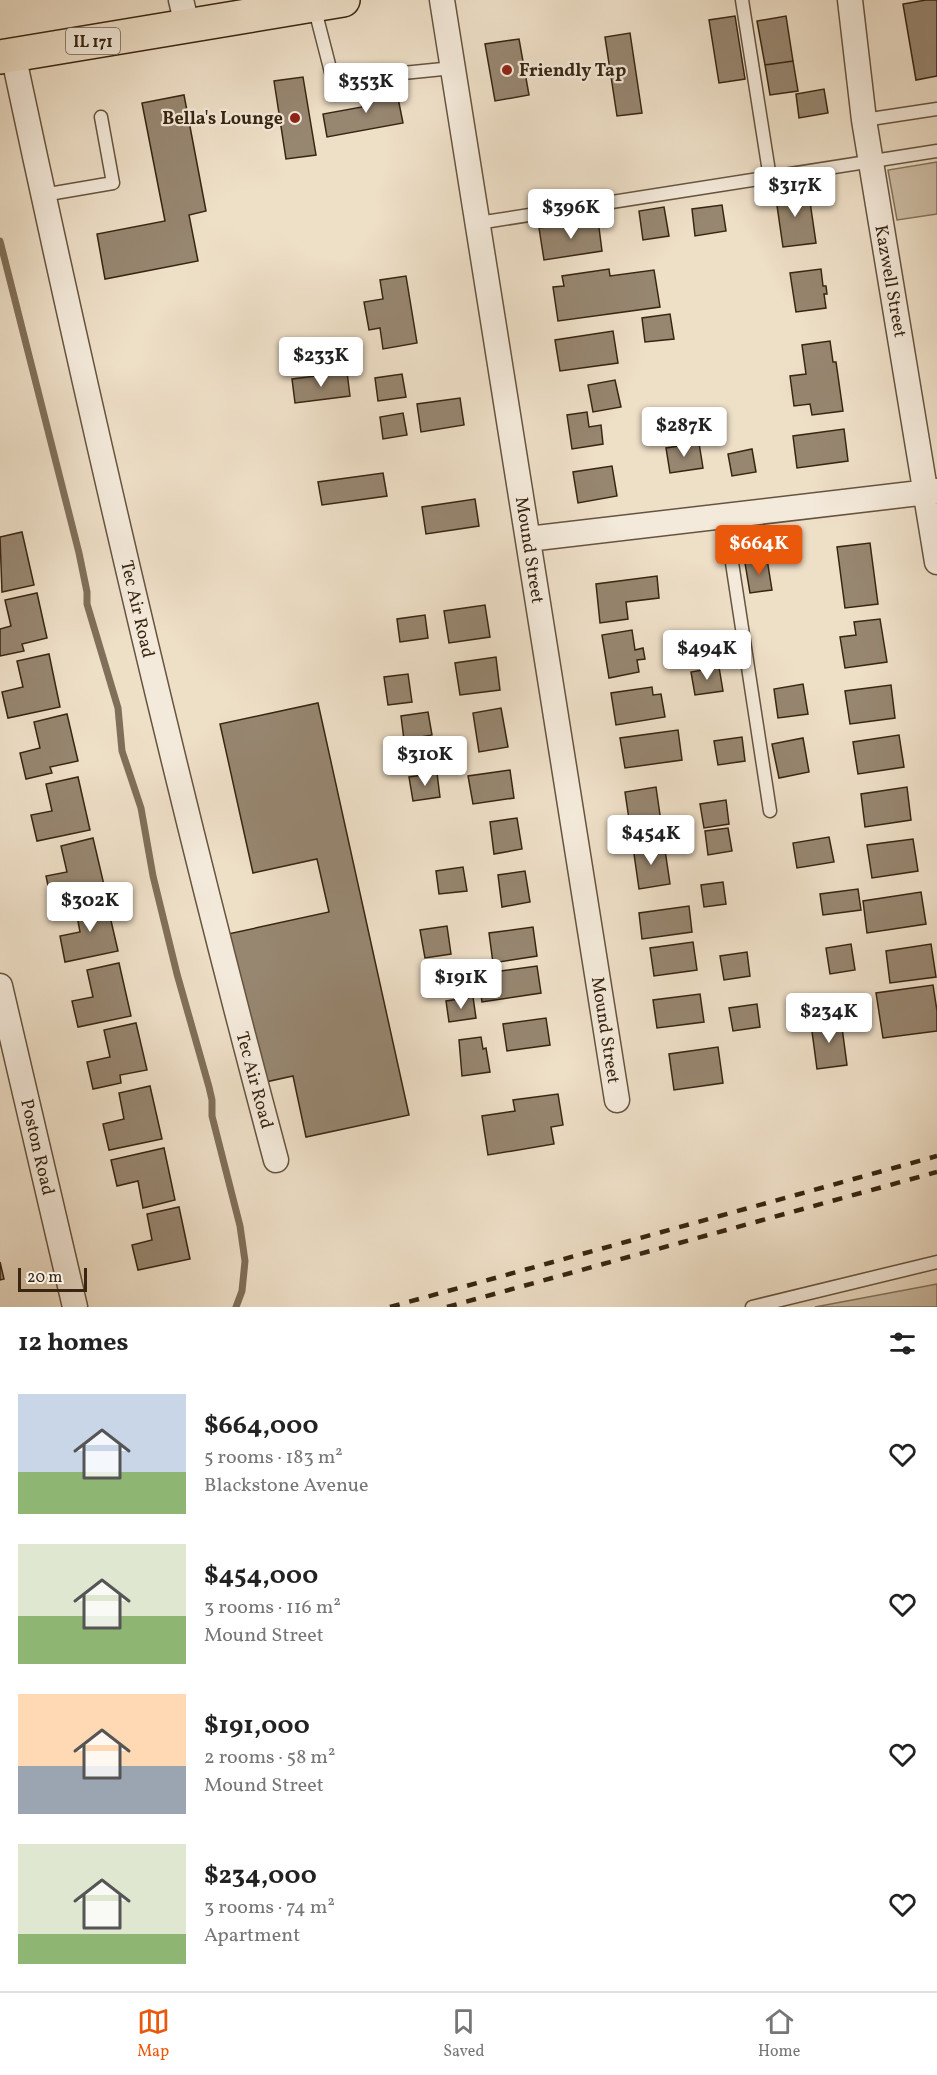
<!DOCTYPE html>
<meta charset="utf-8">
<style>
:root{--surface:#fff;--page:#f6f6f6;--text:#222;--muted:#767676;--line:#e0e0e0;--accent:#ea580c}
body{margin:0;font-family:Vollkorn,serif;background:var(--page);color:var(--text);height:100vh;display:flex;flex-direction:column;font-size:22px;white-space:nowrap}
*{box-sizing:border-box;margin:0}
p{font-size:20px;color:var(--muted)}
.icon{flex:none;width:33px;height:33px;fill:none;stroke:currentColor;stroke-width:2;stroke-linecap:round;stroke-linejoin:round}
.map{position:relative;height:1307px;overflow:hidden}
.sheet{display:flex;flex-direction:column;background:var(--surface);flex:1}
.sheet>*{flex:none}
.scale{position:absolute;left:18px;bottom:15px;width:69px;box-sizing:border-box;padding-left:6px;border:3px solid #382612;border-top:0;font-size:16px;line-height:21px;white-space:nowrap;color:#382612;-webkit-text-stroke:4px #f4eadb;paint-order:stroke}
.price{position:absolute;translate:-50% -51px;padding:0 14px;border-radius:6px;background:#fff;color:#222;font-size:20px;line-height:39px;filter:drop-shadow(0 2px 3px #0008)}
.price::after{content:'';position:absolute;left:50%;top:36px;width:18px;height:14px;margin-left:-9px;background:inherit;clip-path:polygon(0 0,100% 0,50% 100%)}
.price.active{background:var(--accent);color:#fff}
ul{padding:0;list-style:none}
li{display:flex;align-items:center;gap:18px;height:150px;padding:0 18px}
li span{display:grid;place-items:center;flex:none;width:168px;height:120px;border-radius:0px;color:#555}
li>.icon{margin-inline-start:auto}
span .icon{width:72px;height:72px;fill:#fffc;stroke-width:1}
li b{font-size:26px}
h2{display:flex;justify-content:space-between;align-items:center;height:72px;padding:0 18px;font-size:26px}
.tab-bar{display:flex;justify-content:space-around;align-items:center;height:84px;border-top:2px solid var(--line);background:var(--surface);font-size:16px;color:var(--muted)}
.tab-bar a{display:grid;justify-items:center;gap:3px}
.tab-bar .active{color:var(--accent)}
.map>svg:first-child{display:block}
</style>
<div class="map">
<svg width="937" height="1307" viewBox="0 0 937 1307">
<rect width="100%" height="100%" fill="#eedfc7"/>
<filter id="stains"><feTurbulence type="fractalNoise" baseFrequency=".00333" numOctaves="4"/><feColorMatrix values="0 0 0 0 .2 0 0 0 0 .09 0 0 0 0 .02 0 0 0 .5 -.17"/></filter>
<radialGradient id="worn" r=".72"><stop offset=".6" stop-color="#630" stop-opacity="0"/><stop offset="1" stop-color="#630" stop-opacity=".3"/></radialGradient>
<path fill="#cfc0a8" stroke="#84735d" stroke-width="1.5" d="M937,162v52l-40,6 -9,-50z
M937,1284v23h-122z"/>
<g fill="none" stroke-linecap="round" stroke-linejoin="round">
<path stroke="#806f59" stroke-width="7" d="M0,241l79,312 8,39v12l31,104 4,43 19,57 12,68 24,98 32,113 3,13v16l28,110 5,35 -3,30 -6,16"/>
</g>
<path fill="#978670" stroke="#382612" stroke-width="1.5" d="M926,0h11v76l-21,4 -13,-76z
M735,16l10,63 -26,4 -10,-63z
M786,16l7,45 -28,4 -8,-44z
M630,33l12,80 -25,3 -12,-79z
M519,39l10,56 -34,6 -10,-57z
M793,61l5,30 -28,4 -5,-30z
M303,77l13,78 -30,4 -12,-78z
M396,88l7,35 -76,14 -4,-23 39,-7 -3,-12z
M824,89l4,24 -29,5 -3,-24z
M184,95l22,116 -17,4 9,46 -93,18 -8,-45 68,-13 -23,-118z
M808,188l8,55 -33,4 -8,-55z
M722,205l4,26 -31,5 -3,-27z
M664,207l5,29 -26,4 -4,-29z
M598,220l4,31 -58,9 -5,-32z
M609,269l1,7 44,-6 6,37 -102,14 -5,-34 11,-1 -2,-10z
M821,269l2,17h3l1,8h-3l2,14 -30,4 -6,-39z
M406,276l11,67 -34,6 -3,-21 -11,2 -5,-28 19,-3 -3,-19z
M670,314l4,25 -29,3 -3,-24z
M613,331l5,32 -58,8 -5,-31z
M830,341l3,21h3l7,49 -31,4 -2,-11 -16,2 -4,-30 16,-2 -4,-29z
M347,372l3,24 -55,7 -3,-24z
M402,374l4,23 -28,4 -3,-23z
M615,380l6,27 -28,5 -5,-27z
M460,398l4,27 -43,7 -4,-28z
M587,412l2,15 12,-2 2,19 -31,5 -5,-34z
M403,413l4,22 -24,4 -3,-22z
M844,429l4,32 -51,7 -4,-32z
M699,443l4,25 -33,5 -4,-25z
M752,449l4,23 -24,4 -4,-22z
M612,466l5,30 -39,7 -5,-31z
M383,473l4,23 -65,9 -4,-23z
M475,499l4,27 -53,8 -4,-27z
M22,532l12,53 -32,7 -2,-55z
M870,543l8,61 -33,4 -8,-61z
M767,559l5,31 -22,3 -5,-30z
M657,576l2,22 -33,4 2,17 -28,4 -4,-39z
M37,593l10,45 -25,6 2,7 -24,5v-27l11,-3 -6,-26z
M485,605l5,32 -41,6 -5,-32z
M425,615l3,23 -28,4 -3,-23z
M880,619l7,43 -42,6 -5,-31 16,-2 -2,-13z
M632,630l3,20 8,-2 2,11 -8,1 2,12 -30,6 -7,-43z
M725,636l4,23 -28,4 -3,-23z
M49,654l11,53 -52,11 -6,-26 21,-5 -6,-26z
M496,657l4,33 -40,5 -5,-32z
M719,667l4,24 -28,4 -4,-23z
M408,674l4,28 -24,3 -4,-28z
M803,684l5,30 -30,4 -4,-29z
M891,685l4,33 -45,6 -5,-33z
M652,687l1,8 8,-1 4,23 -49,8 -5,-32z
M318,703l91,412 -103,22 -13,-61 -32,7 -33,-149 101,-22 -12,-53 -64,14 -33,-149z
M501,708l7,39 -29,5 -6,-39z
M428,712l4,23 -28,5 -3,-24z
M67,714l11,47 -28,6 2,6 -26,6 -6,-26 20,-5 -6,-26z
M678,730l4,30 -57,8 -5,-30z
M899,735l5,32 -46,7 -5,-32z
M742,737l3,24 -27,4 -4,-24z
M803,738l6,34 -30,6 -7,-34z
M510,770l4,28 -41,6 -5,-28z
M437,773l3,24 -27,4 -4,-24z
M78,777l12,53 -53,11 -6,-26 21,-4 -6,-27z
M656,787l6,42 -31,4 -6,-41z
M907,787l4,33 -46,7 -4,-33z
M726,800l3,24 -25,4 -4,-24z
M517,818l5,31 -28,5 -4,-32z
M728,828l4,23 -24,4 -3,-24z
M829,837l5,25 -37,6 -4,-25z
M93,838l11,47 -26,6 2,7 -28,6 -6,-28 21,-4 -6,-26z
M913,839l5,32 -46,7 -5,-33z
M664,843l6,41 -31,5 -6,-42z
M463,867l4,24 -28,3 -3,-23z
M525,871l5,31 -28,5 -4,-32z
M723,882l3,22 -22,3 -3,-22z
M858,889l3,21 -38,5 -3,-21z
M921,892l5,32 -59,9 -4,-32z
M106,899l12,52 -53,11 -5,-26 20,-4 -5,-27z
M689,906l3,26 -50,7 -3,-26z
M447,926l4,28 -26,4 -5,-28z
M533,927l4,29 -44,7 -4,-30z
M693,942l4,28 -43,6 -4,-28z
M851,944l4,26 -25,4 -4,-26z
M931,944l5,33 -46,6 -4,-32z
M747,952l3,24 -26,4 -4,-24z
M119,963l12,53 -53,11 -6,-26 21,-4 -6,-27z
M537,966l4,27 -59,9 -4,-28z
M933,985l4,26v20l-54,7 -7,-45z
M700,994l4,28 -47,6 -4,-28z
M473,997l3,21 -27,4 -3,-21z
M757,1004l3,23 -27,4 -4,-23z
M546,1018l4,27 -43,6 -4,-27z
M841,1020l6,45 -30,4 -6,-45z
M136,1023l11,47 -27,5 1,8 -28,6 -6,-27 23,-5 -6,-27z
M481,1037l2,12 3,-1 4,24 -28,4 -3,-36z
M718,1047l5,36 -49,7 -5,-36z
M150,1086l12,53 -53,11 -6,-26 21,-5 -5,-26z
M558,1094l5,31 -12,2 3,17 -66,11 -6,-39 33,-5 -2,-11z
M164,1148l11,52 -32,8 -5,-27 -21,5 -6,-26z
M179,1207l11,52 -52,11 -6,-25 20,-5 -5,-26z
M0,1262l4,17 -4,1z"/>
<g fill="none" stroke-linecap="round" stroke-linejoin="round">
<g stroke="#66543f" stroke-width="15">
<path id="lane" d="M742,0l28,178
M314,6l19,74 120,-12
M864,120l73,-11
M43,195l70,-12 -12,-66
M478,223l459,-72
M725,517l45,294
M752,1307l185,-45"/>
</g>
<g stroke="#66543f" stroke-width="27">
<path id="street" d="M181,0l6,25
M442,0l175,1100
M850,0l14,120 73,442
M13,54c79,371 165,740 263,1106
M528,539l409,-48
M0,986l75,321"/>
</g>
<g stroke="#382612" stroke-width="36">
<path id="primary" d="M0,57l343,-57"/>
</g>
<use href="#lane" stroke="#f4eadb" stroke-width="12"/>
<use href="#street" stroke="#f4eadb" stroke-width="24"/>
<use href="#primary" stroke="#eedfc7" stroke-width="33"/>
<path stroke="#382612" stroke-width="4.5" stroke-dasharray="10 10" stroke-linecap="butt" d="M390,1307l547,-151
M447,1307l490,-135"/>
</g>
<g fill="#8f2418" stroke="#f4eadb" stroke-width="2">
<circle cx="507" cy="70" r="6"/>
<circle cx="295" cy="118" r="6"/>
</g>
<g text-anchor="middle" stroke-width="4.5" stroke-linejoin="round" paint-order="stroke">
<rect fill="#f4eadb" stroke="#70614e" stroke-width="1.5" x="66" y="28" width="54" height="26" rx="4.5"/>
<g font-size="16" font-weight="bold" fill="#382612">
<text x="93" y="47">IL 171</text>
</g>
<g font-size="18" font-weight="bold" fill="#382612" stroke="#f4eadb" text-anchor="start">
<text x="519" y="76">Friendly Tap</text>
<text x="283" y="124" text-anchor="end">Bella's Lounge</text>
</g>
<g font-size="18" fill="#382612" stroke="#f4eadb">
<text transform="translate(891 281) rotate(80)" y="6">Kazwell Street</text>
<text transform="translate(530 550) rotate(81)" y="6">Mound Street</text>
<text transform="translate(138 609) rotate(77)" y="6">Tec Air Road</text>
<text transform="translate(606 1030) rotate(81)" y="6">Mound Street</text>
<text transform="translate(255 1080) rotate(75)" y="6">Tec Air Road</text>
<text transform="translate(38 1147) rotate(77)" y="6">Poston Road</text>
</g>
</g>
<rect width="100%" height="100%" filter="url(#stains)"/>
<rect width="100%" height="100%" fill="url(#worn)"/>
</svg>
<div class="scale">20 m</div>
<b class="price" style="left:366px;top:114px">$353K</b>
<b class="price" style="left:795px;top:218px">$317K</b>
<b class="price" style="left:571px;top:240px">$396K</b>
<b class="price" style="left:321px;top:388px">$233K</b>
<b class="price" style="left:684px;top:458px">$287K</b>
<b class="price active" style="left:759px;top:576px">$664K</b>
<b class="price" style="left:707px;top:681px">$494K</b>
<b class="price" style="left:425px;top:787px">$310K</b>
<b class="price" style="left:651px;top:866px">$454K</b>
<b class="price" style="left:90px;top:933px">$302K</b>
<b class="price" style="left:461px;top:1010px">$191K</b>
<b class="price" style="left:829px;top:1044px">$234K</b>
</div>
<section class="sheet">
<h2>12 homes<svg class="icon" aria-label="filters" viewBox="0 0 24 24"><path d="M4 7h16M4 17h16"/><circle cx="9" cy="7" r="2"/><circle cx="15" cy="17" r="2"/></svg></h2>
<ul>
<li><span style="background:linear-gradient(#c9d6e8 65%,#8fb573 0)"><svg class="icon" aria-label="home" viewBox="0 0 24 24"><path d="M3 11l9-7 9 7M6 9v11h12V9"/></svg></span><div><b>$664,000</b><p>5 rooms · 183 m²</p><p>Blackstone Avenue</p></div><svg class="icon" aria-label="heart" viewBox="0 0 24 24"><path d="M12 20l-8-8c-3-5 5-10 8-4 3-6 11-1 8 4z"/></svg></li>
<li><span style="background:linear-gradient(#dfe7d0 60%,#8fb573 0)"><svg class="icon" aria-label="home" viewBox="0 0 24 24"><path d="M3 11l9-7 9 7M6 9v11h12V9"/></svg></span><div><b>$454,000</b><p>3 rooms · 116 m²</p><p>Mound Street</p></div><svg class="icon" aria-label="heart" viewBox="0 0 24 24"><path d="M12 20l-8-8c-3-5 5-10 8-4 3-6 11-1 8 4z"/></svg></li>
<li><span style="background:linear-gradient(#ffd9b3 60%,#9aa5b1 0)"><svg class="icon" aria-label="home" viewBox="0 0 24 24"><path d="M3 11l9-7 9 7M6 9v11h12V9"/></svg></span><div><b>$191,000</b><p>2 rooms · 58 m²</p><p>Mound Street</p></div><svg class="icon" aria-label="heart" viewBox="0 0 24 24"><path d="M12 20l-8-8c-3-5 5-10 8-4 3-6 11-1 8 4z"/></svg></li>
<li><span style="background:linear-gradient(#dfe7d0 75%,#8fb573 0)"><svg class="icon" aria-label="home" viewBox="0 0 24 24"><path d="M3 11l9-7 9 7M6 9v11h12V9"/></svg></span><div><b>$234,000</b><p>3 rooms · 74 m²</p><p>Apartment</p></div><svg class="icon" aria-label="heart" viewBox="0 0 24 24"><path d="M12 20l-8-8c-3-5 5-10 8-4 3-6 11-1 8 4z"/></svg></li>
</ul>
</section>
<nav class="tab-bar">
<a class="active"><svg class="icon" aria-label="map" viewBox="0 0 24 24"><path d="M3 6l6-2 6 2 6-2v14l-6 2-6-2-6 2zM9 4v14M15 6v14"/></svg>Map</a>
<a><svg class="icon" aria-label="saved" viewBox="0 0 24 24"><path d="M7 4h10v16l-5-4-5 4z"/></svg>Saved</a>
<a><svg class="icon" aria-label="home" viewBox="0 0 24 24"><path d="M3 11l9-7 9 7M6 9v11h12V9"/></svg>Home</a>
</nav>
